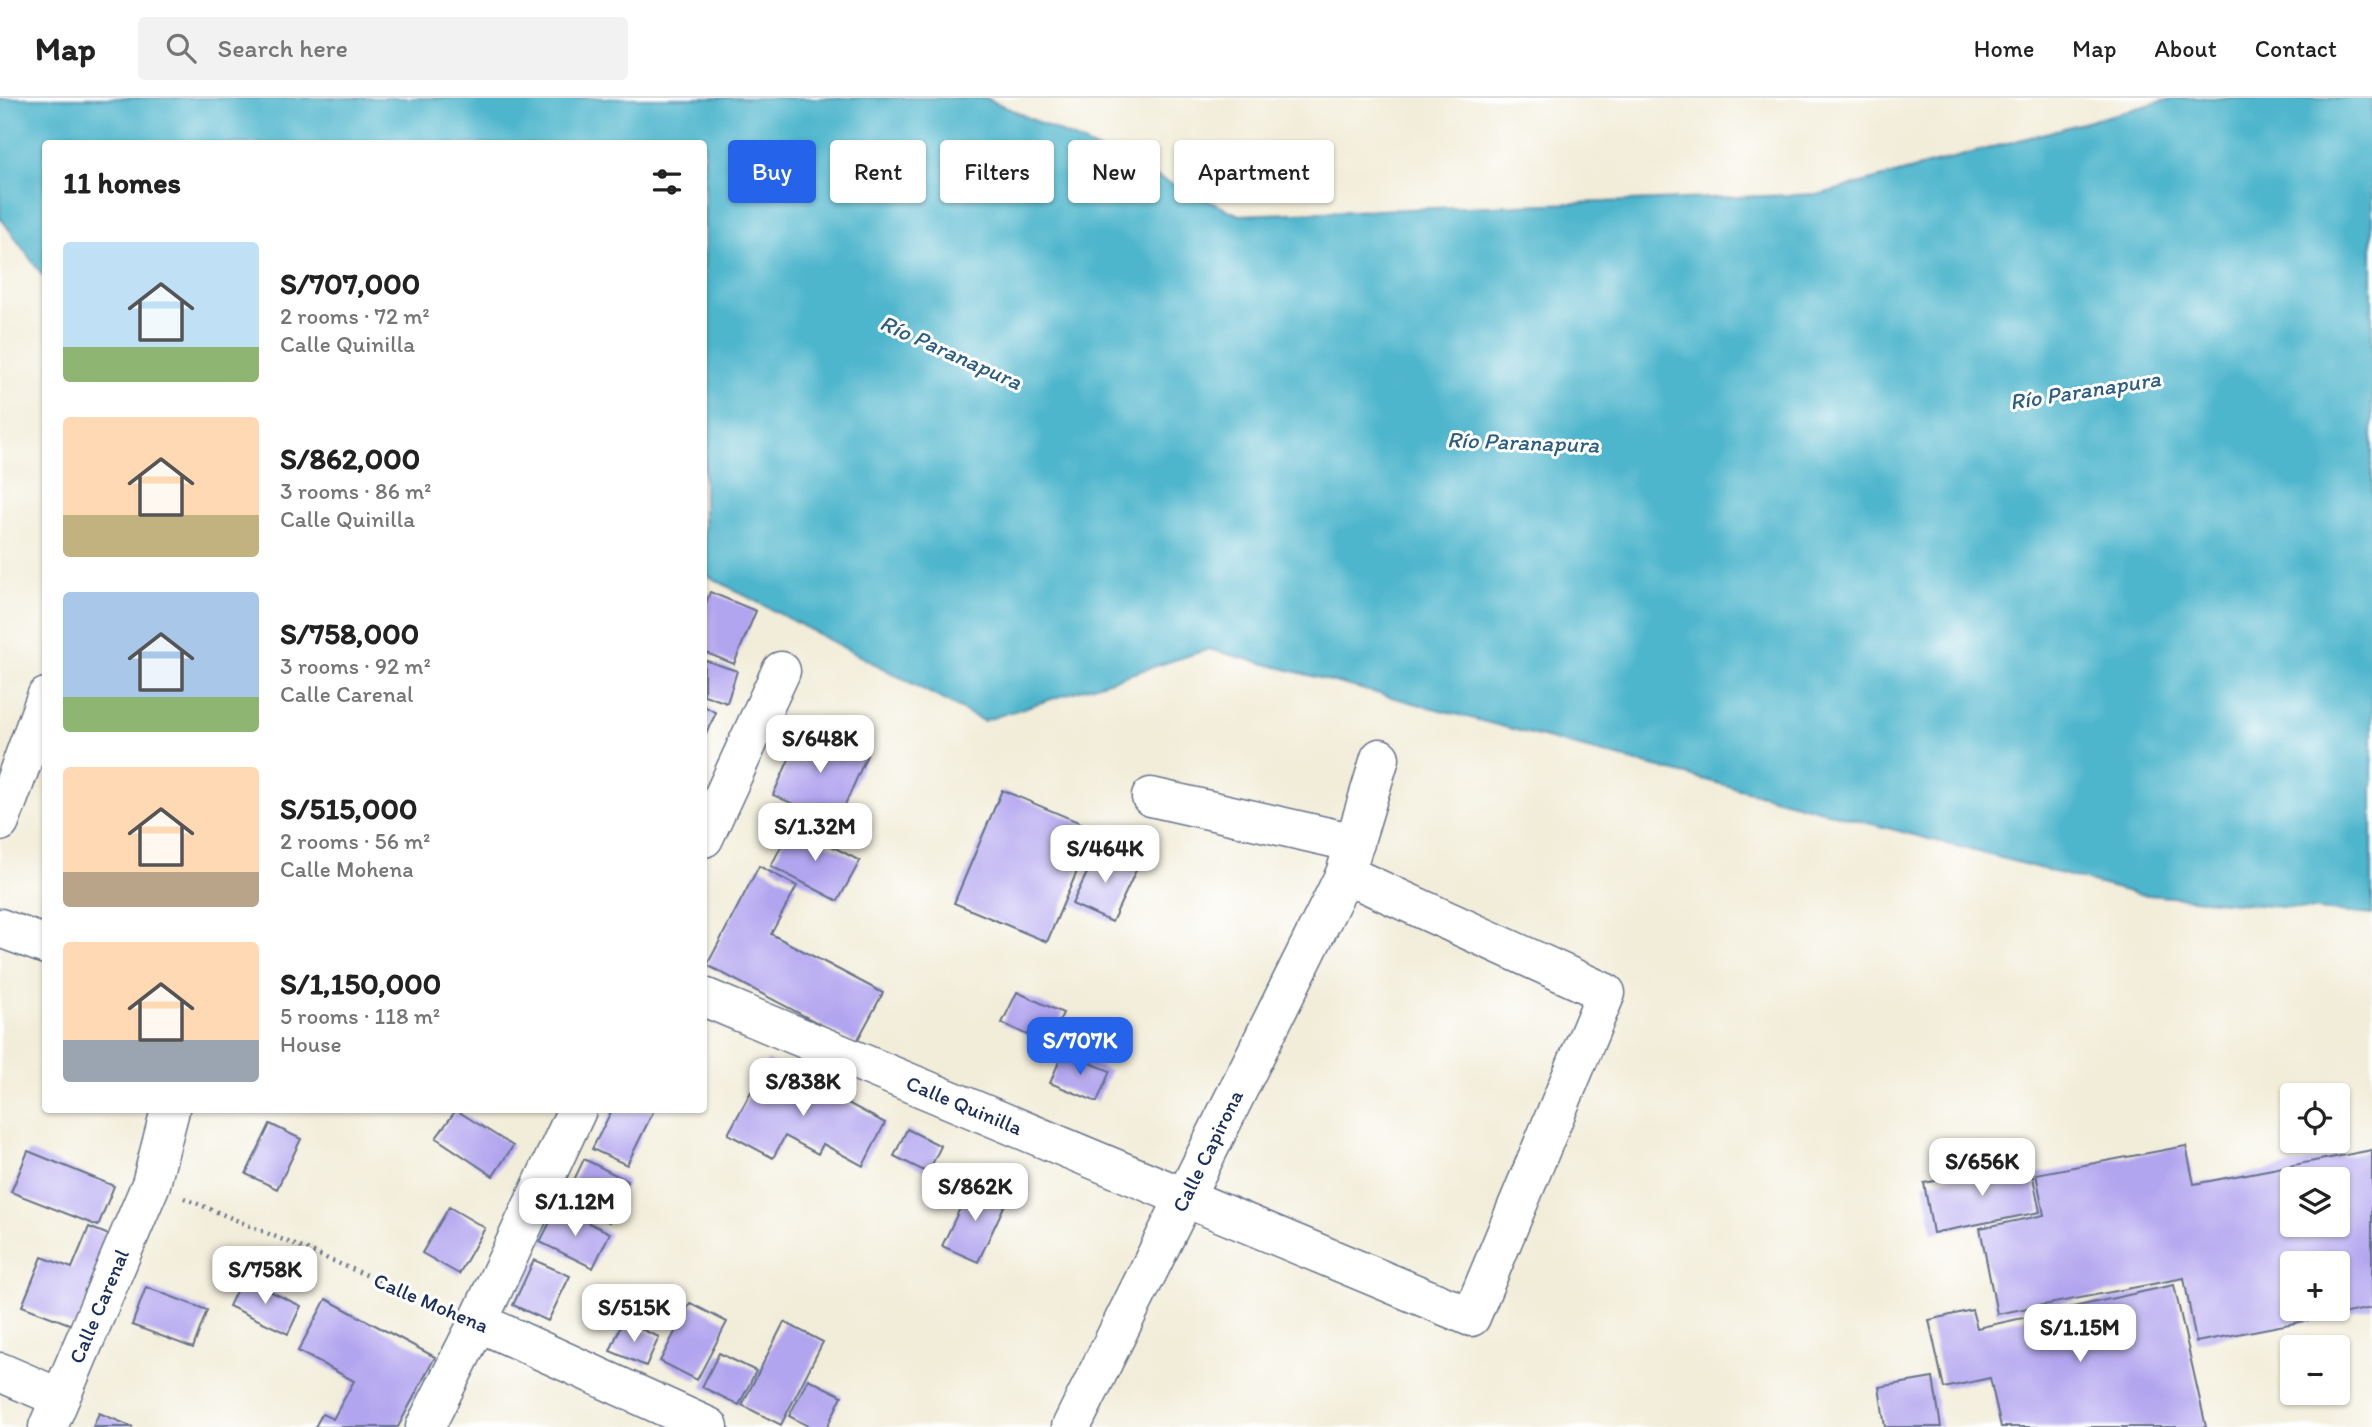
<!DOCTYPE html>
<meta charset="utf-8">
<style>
:root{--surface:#fff;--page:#f2f2f2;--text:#222;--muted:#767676;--line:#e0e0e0;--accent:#2563eb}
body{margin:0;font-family:Itim,sans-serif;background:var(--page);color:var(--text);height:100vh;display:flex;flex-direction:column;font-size:26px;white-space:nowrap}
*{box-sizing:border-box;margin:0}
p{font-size:23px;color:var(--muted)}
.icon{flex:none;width:38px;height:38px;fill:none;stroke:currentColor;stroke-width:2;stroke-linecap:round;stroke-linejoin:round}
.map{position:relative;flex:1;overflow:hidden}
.panel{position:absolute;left:42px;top:42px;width:665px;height:973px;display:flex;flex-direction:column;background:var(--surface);border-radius:7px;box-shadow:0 2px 5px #0004}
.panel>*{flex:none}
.banner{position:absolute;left:728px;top:42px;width:665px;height:63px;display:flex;gap:14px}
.tools{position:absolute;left:2280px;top:985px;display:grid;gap:14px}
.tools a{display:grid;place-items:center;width:70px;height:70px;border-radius:7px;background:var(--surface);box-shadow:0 2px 5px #0004;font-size:35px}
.price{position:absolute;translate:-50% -60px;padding:0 16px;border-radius:14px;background:#fff;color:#222;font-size:23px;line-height:46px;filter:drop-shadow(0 2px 4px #0008)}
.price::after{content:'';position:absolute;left:50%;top:42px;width:21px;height:16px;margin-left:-10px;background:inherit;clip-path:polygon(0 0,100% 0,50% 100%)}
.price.active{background:var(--accent);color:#fff}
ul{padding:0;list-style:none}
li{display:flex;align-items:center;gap:21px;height:175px;padding:0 21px}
li span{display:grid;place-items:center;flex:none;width:196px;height:140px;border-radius:7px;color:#555}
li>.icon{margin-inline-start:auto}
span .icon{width:84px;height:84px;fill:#fffc;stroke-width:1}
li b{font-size:30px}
h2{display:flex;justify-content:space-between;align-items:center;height:84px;padding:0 21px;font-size:30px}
.tag{padding:0 24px;border-radius:7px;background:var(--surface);box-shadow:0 2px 5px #0004;font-size:24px;line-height:63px}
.tag.active{background:var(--accent);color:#fff}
header{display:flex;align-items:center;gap:42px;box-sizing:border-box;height:98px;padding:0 35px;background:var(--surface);border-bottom:2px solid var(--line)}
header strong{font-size:33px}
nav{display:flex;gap:38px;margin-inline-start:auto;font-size:24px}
.search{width:490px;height:63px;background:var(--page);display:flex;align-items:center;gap:18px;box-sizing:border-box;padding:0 24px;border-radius:7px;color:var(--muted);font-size:26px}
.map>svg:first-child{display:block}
</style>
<header>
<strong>Map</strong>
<div class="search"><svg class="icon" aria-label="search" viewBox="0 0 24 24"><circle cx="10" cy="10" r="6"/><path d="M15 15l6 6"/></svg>Search here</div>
<nav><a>Home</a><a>Map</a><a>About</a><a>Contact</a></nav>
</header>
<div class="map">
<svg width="2372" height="1329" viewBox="0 0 2372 1329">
<rect width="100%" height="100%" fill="#fff"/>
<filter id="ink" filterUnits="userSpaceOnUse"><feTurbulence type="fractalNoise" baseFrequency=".0143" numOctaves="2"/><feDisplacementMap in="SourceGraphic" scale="14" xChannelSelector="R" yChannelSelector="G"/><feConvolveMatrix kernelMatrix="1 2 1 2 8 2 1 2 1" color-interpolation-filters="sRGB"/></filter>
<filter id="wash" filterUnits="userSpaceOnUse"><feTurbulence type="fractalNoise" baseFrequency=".00686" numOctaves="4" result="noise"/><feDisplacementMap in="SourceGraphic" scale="28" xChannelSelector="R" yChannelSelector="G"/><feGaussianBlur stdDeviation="1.57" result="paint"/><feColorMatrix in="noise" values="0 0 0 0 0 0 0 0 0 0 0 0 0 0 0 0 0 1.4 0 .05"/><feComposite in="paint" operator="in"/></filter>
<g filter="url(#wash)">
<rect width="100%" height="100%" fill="#f2edd9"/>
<path fill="#4db5cc" stroke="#347295" stroke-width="2" d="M0,0h986l253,117 582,-21 353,-96h198v817l-235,-21 -928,-245 -226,72 -279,-147v-430h-658l-1,135 -45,-62z"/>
<g id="blocks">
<path fill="#b2a5ef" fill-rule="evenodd" d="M710,494l46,19 -22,53 -30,-12v-43z
M704,562l33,11 -10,32 -23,-8z
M704,608l12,7 -12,24z
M803,630l64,27 -30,68 -64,-28z
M1002,692l93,39 -48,113 -93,-39z
M792,727l68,36 -22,40 -67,-35z
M1099,750l39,18 -26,56 -40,-18z
M759,768l38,20 -26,48 112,59 -27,50 -149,-78z
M1017,894l46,21 -15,32 -46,-22z
M1063,954l47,19 -13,31 -47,-19z
M768,962l117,63 -22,43 -40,-22 -5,10 -33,-18 -12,22 -45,-24z
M456,1012l57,36 -20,30 -57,-38z
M612,1012h42l-27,55 -35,-16z
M270,1026l31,15 -24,50 -31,-15z
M907,1031l34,17 -13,27 -34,-17z
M2186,1048l8,38 178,-34v158l-176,34 -12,-64 -187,36 -17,-86 64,-13 -8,-41zM2292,1082h46v45h-46zM2292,1166h46v45h-46z
M28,1053l86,35 -16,40 -87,-34z
M584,1061l44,22 -19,41 -45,-21z
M2030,1065l10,49 -107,21 -9,-50z
M972,1085l35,17 -29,62 -36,-16z
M449,1109l36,21 -26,46 -37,-21z
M557,1110l53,25 -17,35 -53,-26z
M89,1129l25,10 -37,90 -55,-21 20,-49 30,11z
M534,1162l36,16 -22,45 -35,-16z
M242,1180l59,28 -13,28 -59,-28z
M2174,1187l32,142h-205l-11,-49 -46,10 -15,-68 43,-10 5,18z
M146,1189l61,23 -14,38 -61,-23z
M326,1201l109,58 -37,70h-83l7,-13 11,5 21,-38 -56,-30z
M690,1205l37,19 -30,58 -37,-19z
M623,1223l36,16 -13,29 -36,-15z
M784,1224l39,20 -42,83 -39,-20z
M719,1255l37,18 -17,34 -37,-18z
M1933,1280l8,49h-56l-6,-40z
M808,1281l34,17 -15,31h-17l-21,-11z
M99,1315l34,14h-40z"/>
</g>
</g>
<g filter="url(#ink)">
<use href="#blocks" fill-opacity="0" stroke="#667289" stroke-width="2"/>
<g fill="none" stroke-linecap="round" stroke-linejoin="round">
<g stroke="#667289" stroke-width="41">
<g id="minor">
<path d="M1151,699l204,46"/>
<path d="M0,724l46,-125"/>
<path d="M704,740l77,-167"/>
<path d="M0,830l46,17"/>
<path id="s1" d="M704,899l767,320 135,-324 -261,-119"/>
<path d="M478,1224l231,105"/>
<path d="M0,1274l60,26"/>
<path id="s2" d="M48,1329l103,-243 19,-74"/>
<path d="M425,1329l53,-105 99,-212"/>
<path id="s3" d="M1071,1329l274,-553 35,-116"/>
</g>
</g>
<path stroke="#667289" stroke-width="4.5" stroke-dasharray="2 5" stroke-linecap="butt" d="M184,1100l260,110"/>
<use href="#minor" stroke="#fff" stroke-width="38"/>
</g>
</g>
<g text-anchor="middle" stroke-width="6" stroke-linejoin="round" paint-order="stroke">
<g font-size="21" fill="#1b2f5e" stroke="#fff">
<text dy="7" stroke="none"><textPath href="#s1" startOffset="282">Calle Quinilla</textPath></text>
<text dy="7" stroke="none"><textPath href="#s3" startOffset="308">Calle Capirona</textPath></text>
<text transform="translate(431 1205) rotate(23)" y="7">Calle Mohena</text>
<text dy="7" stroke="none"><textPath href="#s2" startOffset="131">Calle Carenal</textPath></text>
</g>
<g font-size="23" font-style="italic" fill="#2c5e84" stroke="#fff">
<text transform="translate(951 254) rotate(24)" y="8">Río Paranapura</text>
<text transform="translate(2085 292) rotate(-9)" y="8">Río Paranapura</text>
<text transform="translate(1523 344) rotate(2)" y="8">Río Paranapura</text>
</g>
</g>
</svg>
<div class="tools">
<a><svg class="icon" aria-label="locate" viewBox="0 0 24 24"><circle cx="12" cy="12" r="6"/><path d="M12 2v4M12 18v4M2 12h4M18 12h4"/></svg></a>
<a><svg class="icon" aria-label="layers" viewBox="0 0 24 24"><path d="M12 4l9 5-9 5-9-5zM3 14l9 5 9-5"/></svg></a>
<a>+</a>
<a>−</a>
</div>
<b class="price" style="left:820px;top:677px">S/648K</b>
<b class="price" style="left:815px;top:765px">S/1.32M</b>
<b class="price" style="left:1105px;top:787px">S/464K</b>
<b class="price active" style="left:1080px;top:979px">S/707K</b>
<b class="price" style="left:803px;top:1020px">S/838K</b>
<b class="price" style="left:1982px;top:1100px">S/656K</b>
<b class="price" style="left:975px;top:1125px">S/862K</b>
<b class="price" style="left:575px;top:1140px">S/1.12M</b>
<b class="price" style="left:265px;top:1208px">S/758K</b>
<b class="price" style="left:634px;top:1246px">S/515K</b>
<b class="price" style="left:2080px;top:1266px">S/1.15M</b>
<div class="banner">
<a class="tag active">Buy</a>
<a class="tag">Rent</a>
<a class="tag">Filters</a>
<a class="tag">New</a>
<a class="tag">Apartment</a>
</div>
<section class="panel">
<h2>11 homes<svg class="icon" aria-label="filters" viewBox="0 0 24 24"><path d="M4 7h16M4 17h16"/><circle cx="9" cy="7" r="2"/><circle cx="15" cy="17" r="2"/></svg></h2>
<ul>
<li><span style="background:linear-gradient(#bfe0f5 75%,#8fb573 0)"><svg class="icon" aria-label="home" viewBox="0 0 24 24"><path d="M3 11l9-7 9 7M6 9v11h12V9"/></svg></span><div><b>S/707,000</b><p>2 rooms · 72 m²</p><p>Calle Quinilla</p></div></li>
<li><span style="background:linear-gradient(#ffd9b3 70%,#c2b280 0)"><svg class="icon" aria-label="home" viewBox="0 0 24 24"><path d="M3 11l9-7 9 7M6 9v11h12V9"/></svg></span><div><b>S/862,000</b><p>3 rooms · 86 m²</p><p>Calle Quinilla</p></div></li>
<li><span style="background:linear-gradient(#a9c7e8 75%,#8fb573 0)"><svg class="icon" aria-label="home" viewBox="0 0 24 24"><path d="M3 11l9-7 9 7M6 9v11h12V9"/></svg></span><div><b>S/758,000</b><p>3 rooms · 92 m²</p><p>Calle Carenal</p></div></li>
<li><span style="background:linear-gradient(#ffd9b3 75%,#b9a48a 0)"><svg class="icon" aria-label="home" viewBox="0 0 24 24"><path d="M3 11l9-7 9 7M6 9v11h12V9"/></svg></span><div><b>S/515,000</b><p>2 rooms · 56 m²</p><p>Calle Mohena</p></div></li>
<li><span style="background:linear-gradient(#ffd9b3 70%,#9aa5b1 0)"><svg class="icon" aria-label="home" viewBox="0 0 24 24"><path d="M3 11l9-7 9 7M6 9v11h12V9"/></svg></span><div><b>S/1,150,000</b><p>5 rooms · 118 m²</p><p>House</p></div></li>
</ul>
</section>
</div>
